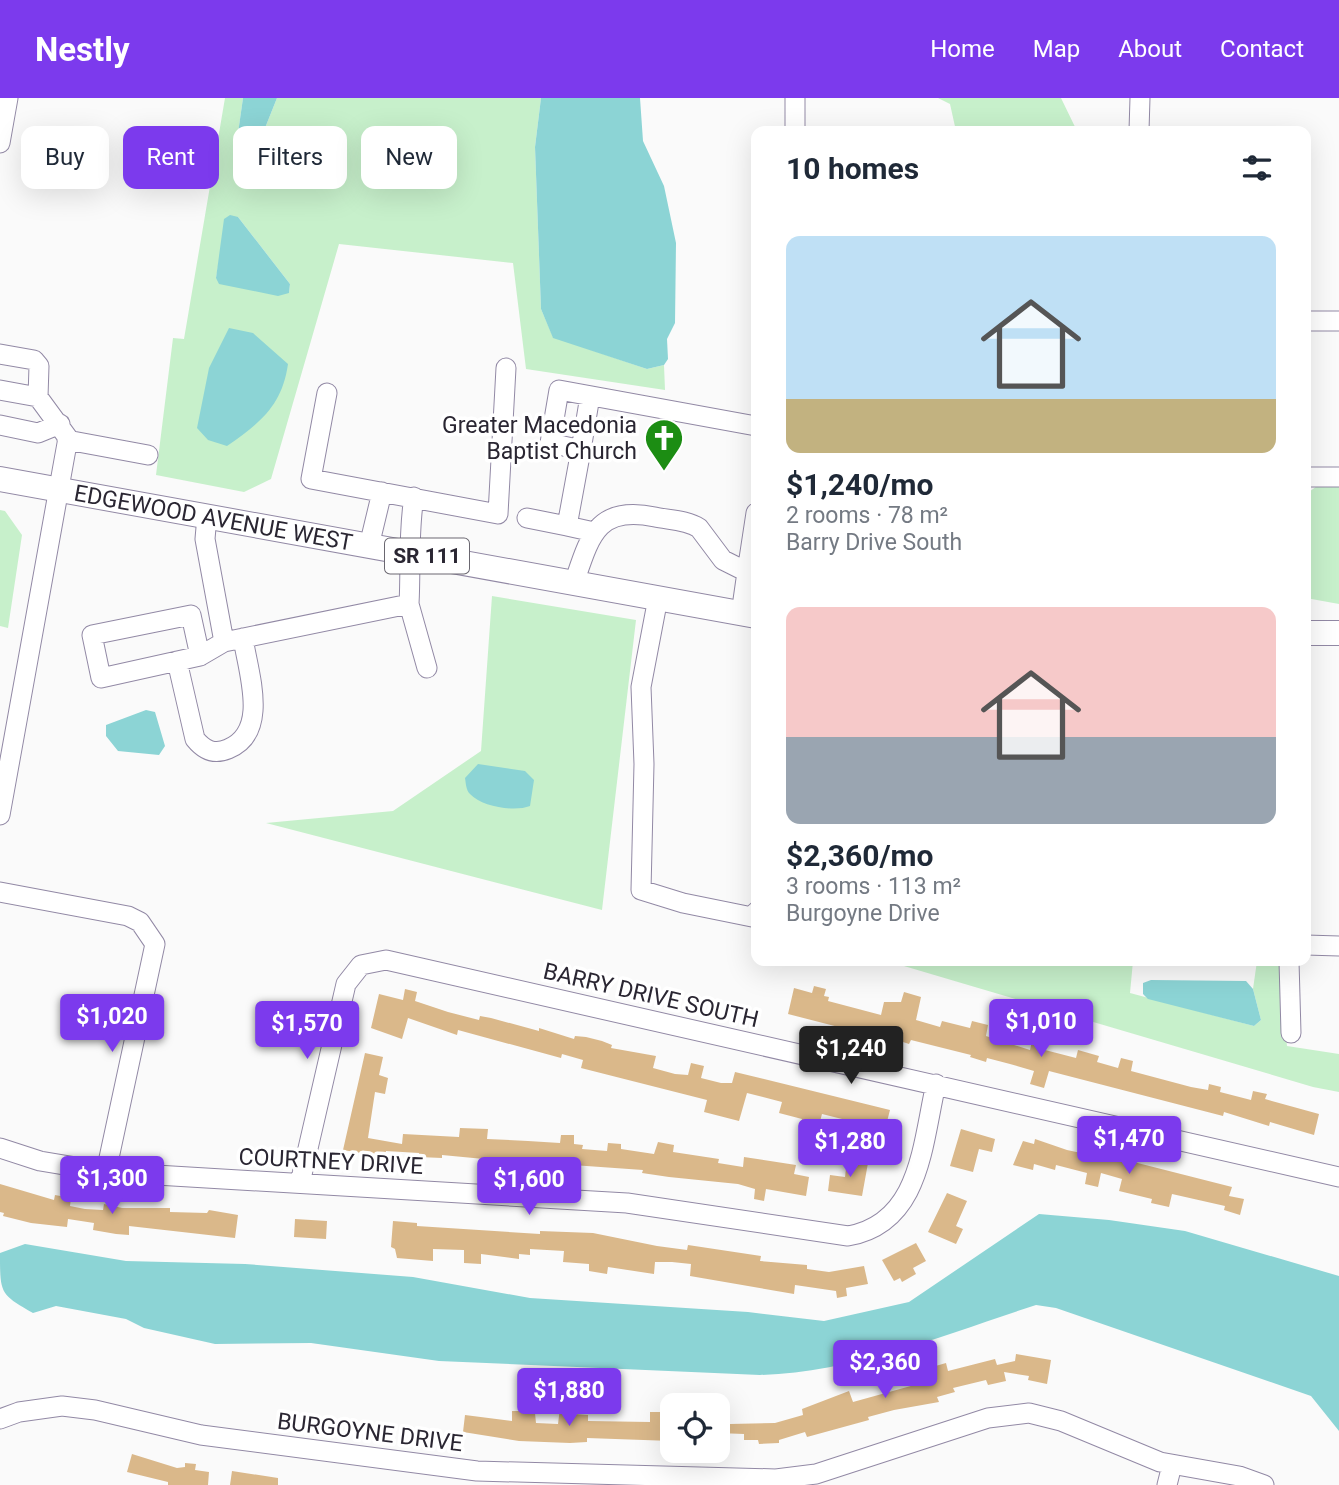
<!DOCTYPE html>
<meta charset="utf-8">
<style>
:root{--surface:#fff;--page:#f6f6f7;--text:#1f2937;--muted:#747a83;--accent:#7c3aed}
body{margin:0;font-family:Roboto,sans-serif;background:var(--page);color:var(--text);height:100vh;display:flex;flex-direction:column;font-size:26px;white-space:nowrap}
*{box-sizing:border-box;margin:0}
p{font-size:23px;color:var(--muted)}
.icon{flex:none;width:38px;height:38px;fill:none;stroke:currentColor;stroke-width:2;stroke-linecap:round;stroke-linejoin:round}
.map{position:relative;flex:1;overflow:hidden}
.sheet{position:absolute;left:751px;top:28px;width:560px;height:840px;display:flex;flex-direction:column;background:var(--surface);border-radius:14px;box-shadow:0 7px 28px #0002}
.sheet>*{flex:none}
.guide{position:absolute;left:21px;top:28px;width:625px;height:63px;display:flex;gap:14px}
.fabs{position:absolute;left:660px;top:1295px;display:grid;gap:14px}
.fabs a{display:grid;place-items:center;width:70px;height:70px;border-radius:14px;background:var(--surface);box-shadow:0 7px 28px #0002;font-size:35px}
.price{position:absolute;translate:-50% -60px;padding:0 16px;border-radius:7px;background:var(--accent);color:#fff;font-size:23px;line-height:46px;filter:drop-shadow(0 2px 4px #0008)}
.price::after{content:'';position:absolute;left:50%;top:42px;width:21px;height:16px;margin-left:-10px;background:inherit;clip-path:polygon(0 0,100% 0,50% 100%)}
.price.selected{background:#222;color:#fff}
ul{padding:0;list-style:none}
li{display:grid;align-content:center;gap:14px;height:371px;padding:0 35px}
li span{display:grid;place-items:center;height:217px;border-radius:14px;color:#555}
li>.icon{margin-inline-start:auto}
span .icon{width:126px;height:126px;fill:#fffc;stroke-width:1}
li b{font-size:30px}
h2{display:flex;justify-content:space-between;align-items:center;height:84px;padding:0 35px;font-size:30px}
.chip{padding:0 24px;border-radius:14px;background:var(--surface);box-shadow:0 7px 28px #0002;font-size:24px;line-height:63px}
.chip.selected{background:var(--accent);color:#fff}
header{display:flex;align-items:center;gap:42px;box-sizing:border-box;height:98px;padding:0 35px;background:var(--accent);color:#fff}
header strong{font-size:33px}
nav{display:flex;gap:38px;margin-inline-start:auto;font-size:24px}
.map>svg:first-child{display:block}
</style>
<header>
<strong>Nestly</strong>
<nav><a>Home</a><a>Map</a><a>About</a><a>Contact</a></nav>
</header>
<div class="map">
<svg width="1339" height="1387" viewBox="0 0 1339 1387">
<rect width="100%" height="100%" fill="#fafafa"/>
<path fill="#c7f0cb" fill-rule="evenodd" d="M225,0h18l-6,42 26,-7 14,-35h264l-6,49 6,162 12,28 94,32 17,-4 1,25 -139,-21 -13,-106 -174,-19 -68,235 -27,13 -88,-17 17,-137 11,1zM238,119l52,67 -1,9 -73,-15 5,-29z
M938,0h123l16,33h-121l-6,-27z
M1320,386h19v120l-33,-6v-104z
M0,412l5,1 17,24 -14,93 -8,-2z
M492,498l144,24 -34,290 -336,-87 127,-12 88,-60z
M887,863h246l-3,32 124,33 7,-6 -8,-31 4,-28h22l8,85 52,8v38l-26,-5z"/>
<path fill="#8cd4d5" d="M243,0h34l-14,35 -13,13 -13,-6z
M541,0h99l3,43 21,45 12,57 -1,80 -8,16 1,20 -4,6 -17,4 -94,-31 -12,-29 -6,-162z
M230,117l8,2 52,67 -1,9 -11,3 -59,-12 -3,-6 8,-59z
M229,230l24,5 35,31c-6,42 -28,59 -61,82l-19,-6 -11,-12 12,-60z
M146,612l9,2 10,34 -6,9 -41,-4 -12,-15v-11z
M478,666l47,7 9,9 -4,26c-15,6 -48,1 -60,-12 -4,-4 -4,-10 -5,-16z
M1151,882l95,1 7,8 8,31 -7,6 -106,-27 -5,-5v-11z
M1039,1116l70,6 76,11 154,45v155l-28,-35 -255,-88 -20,-3c-90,29 -180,67 -276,70l-321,-14 -128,-18 -96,1 -71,-16 -18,-9 -70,-13 -23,7c-33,-19 -33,-19 -33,-60l25,-9 101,17 119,3 168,13 117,21 218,14 76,9 85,-19z"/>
<path fill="#dab88a" d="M814,888l12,3 -2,7 5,1 -1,4 53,14 3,-13h17l3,-10 17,5 -5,23 24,7 2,-6 28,7 2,-7 16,4 -2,11 44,14 2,-9 14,4 -1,5 31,8 2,-8 21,6 -2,6 21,6 3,-10 12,3 -2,10 60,16 17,3 1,-6 12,3 -1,5 31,8 2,-9 14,3 -2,5 54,15 -5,21 -44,-13 -1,4 -45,-14 -1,4 -174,-45 -5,17 -14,-4 4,-13 -24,-7 -23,-6 -1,4 -16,-5 1,-2 -60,-15 -2,4 -54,-18 -1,5 -66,-17 6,-26 18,5z
M405,891l12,3 -2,9 33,11 31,8 1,-4 11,2 48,13v-3l35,11 1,-3 11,1 16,4 10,4 -1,3 45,8 -3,12 22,6 13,1 3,-12 13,3 -3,12 20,5h11l3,-11 155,38 -8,31 -27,-7 3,-11 -36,-9 -4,15 -18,-5 2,-5 -23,-6 3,-11 -35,-9 -8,28 -35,-9 3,-12 -126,-32 2,-8 -21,-6 -1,4 -103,-28 -1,5 -49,-17 -6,21 -31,-11 8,-34 24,6z
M365,955l18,4 -4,18 9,3 -3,16 -10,-2 -7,46 34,6 1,-10 56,3 1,-9 28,1 -1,10 41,2 32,2 1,-8h13v9l9,1 -1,4 25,2 1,-8 13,1v5l33,5 4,-12 16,3 -1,7 46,7 -1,4 25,4 1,-10 52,8 -2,9 15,3 -3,19 -40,-7 -2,12 -10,-2 1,-10 -17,-5 -69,-7 -27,-4 1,-3 -99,-7 1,-5 -31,-1v5l-72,-7v3l-23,-1v-4l-33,-2 -1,6 -42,-7z
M961,1031l34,10 -3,13 -13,-3 -6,23 -23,-6z
M1035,1041l32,11 47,10v-3l118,30 -3,9 15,3 -4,16 -16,-5 1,-4 -53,-12 -3,13 -18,-4 1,-4 -33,-8 3,-12 -21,-6 -3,14 -13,-3 2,-11 -31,-8 -1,5 -21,-6 -1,6 -20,-5 10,-24 11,3z
M847,1062l21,3 -6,33 -34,-5 2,-16 15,2z
M0,1086l54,16 1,-5 16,3 -1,8 15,3 18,1 1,-6 18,4h48v4l37,1 2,-3 29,5 -3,23 -106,-12v9l-13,-1 -23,-4 1,-7 -26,-4 -1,8 -36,-4 -28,-7 1,-3 -4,-1z
M947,1095l20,8 -11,25 7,3 -7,15 -28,-12z
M295,1121l32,2 -1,18 -32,-2z
M393,1123l24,2v3l123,8v-3l53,2 64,13 30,4 1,-5 73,11 -1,5 47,4v4l22,3 35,-6 4,18 -22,4 1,8 -10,2 -1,-7 -41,-6 -1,9 -104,-18 1,-12 -19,-2h-17l-1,12 -46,-7 -1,7 -18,-3v-7l-26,-2 1,-11 -34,-2v6l-11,-1v5l-38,-5v10l-17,-1v-13l-31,-1v12l-36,-3 -2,-9 -4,-2z
M916,1145l10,18 -13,7 3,6 -14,8 -2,-4 -6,3 -12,-21z
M1016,1256l35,6 -4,24 -19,-4 1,-4 -25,-4 2,9 -18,4 -2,-5 -33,8 2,4 -18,5 2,5 -45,8 -26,7 1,3 -62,17 -2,-5 -26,8v3l-20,1 -1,-4h-14v-6l-26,-1v-23l12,1v13l45,-1 28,-8 -1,-6 47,-18 4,11 65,-18 17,-8 -3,-9 14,-4 2,8 47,-12 2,6 18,-4z
M519,1305h15l2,20 22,1 2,-16h13v6l15,1v6l62,1v-10h22v29l-85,-3v4l-17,1 -51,-2 -56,-9 2,-17 47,6v-10h7z
M132,1356l45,14 8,-1v-4l11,1 -1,6 14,2 -1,13h-40v-3l-41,-10z
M232,1373l46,7v7h-48z"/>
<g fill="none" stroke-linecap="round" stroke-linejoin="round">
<g stroke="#9289a5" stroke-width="21">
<path id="minor" d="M795,0v33
M1139,33l1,-33
M0,45l8,-45
M1306,223h33
M0,256l34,6 5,6 -1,31
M0,292l38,7 30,41 -68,377
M327,295l-16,86 187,35 8,-146
M0,327l38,8 22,-9
M67,342l81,15
M581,352l9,-54
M1306,379h33
M207,418l-2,23 19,103 185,-38c2,-35 -1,-71 5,-107
M527,420l40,8
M594,434l-27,-6 14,-76 -31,-7 9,-53 197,36
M369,448l13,-54
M747,474l9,-59
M574,485c16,-47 23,-78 81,-66 14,3 32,3 44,11l24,32 24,12 -6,42
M658,500l-17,89 3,77 -3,126 42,13 69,14 4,-5
M409,506l18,64
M200,558l-9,-41 -99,20 9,43 99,-22 24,-14
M177,563l18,78c9,11 19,16 33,10 42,-17 20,-77 15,-111
M0,794l128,24 12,6 15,22 -49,228
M1306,847l33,1
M1289,863l2,72
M0,1050l40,13 66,11 521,31 221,33c73,-13 74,-92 88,-152
M300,1085l46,-199 15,-19 25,-5 953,217
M0,1321l19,-7 43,-6 33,4 106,25 276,36 299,8 40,-5 172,-56 41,-5 32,8 99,41 79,14 25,9
M1167,1387l5,-20"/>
</g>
<g stroke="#9289a5" stroke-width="26">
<g id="major">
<path id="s1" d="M0,381l756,137"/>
<path d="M1306,535h33"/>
</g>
</g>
<use href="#minor" stroke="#fff" stroke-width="19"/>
<use href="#major" stroke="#fff" stroke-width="24"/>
</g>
<defs>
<g id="church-pin" transform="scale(2.0125)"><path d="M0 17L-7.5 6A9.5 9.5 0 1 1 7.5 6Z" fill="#1c8d13" stroke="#fff"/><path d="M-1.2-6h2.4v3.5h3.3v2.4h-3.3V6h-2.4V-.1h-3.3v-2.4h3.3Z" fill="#fff"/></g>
</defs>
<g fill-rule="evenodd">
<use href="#church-pin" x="664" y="340"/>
</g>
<g text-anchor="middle" stroke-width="7" stroke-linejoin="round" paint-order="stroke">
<rect fill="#fff" stroke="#6a6770" stroke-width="2" x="385" y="440.5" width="84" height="35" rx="5"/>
<g font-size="21" font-weight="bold" fill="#2a2632">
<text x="427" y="465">SR 111</text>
</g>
<g font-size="23" fill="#2a2632" stroke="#fff" text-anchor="end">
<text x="637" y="335">Greater Macedonia<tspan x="637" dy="26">Baptist Church</tspan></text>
</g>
<g font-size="23" fill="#2a2632" stroke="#fff">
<text dy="8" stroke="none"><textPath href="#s1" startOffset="217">EDGEWOOD AVENUE WEST</textPath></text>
<text transform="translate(651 897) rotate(13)" y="8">BARRY DRIVE SOUTH</text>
<text transform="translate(331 1063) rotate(3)" y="8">COURTNEY DRIVE</text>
<text transform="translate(370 1334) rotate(7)" y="8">BURGOYNE DRIVE</text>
</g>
</g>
</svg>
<div class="fabs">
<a><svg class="icon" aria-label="locate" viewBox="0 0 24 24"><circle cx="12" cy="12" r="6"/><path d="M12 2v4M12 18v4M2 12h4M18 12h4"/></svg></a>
</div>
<b class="price" style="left:112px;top:956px">$1,020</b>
<b class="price" style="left:1041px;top:961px">$1,010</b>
<b class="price" style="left:307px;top:963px">$1,570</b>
<b class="price selected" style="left:851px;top:988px">$1,240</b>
<b class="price" style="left:1129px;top:1078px">$1,470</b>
<b class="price" style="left:850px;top:1081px">$1,280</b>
<b class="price" style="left:112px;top:1118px">$1,300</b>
<b class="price" style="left:529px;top:1119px">$1,600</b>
<b class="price" style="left:885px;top:1302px">$2,360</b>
<b class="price" style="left:569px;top:1330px">$1,880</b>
<div class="guide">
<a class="chip">Buy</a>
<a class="chip selected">Rent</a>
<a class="chip">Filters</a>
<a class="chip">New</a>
</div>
<section class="sheet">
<h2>10 homes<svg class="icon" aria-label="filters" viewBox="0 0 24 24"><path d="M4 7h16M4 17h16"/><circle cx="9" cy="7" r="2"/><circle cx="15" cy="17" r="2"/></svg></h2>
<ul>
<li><span style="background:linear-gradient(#bfe0f5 75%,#c2b280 0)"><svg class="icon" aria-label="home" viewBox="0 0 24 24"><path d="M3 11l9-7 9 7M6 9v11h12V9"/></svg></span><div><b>$1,240/mo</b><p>2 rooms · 78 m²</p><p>Barry Drive South</p></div></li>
<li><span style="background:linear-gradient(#f6c9c9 60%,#9aa5b1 0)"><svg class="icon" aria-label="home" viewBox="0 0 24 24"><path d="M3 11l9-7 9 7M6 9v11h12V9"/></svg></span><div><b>$2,360/mo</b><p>3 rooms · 113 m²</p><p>Burgoyne Drive</p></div></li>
</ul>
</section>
</div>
